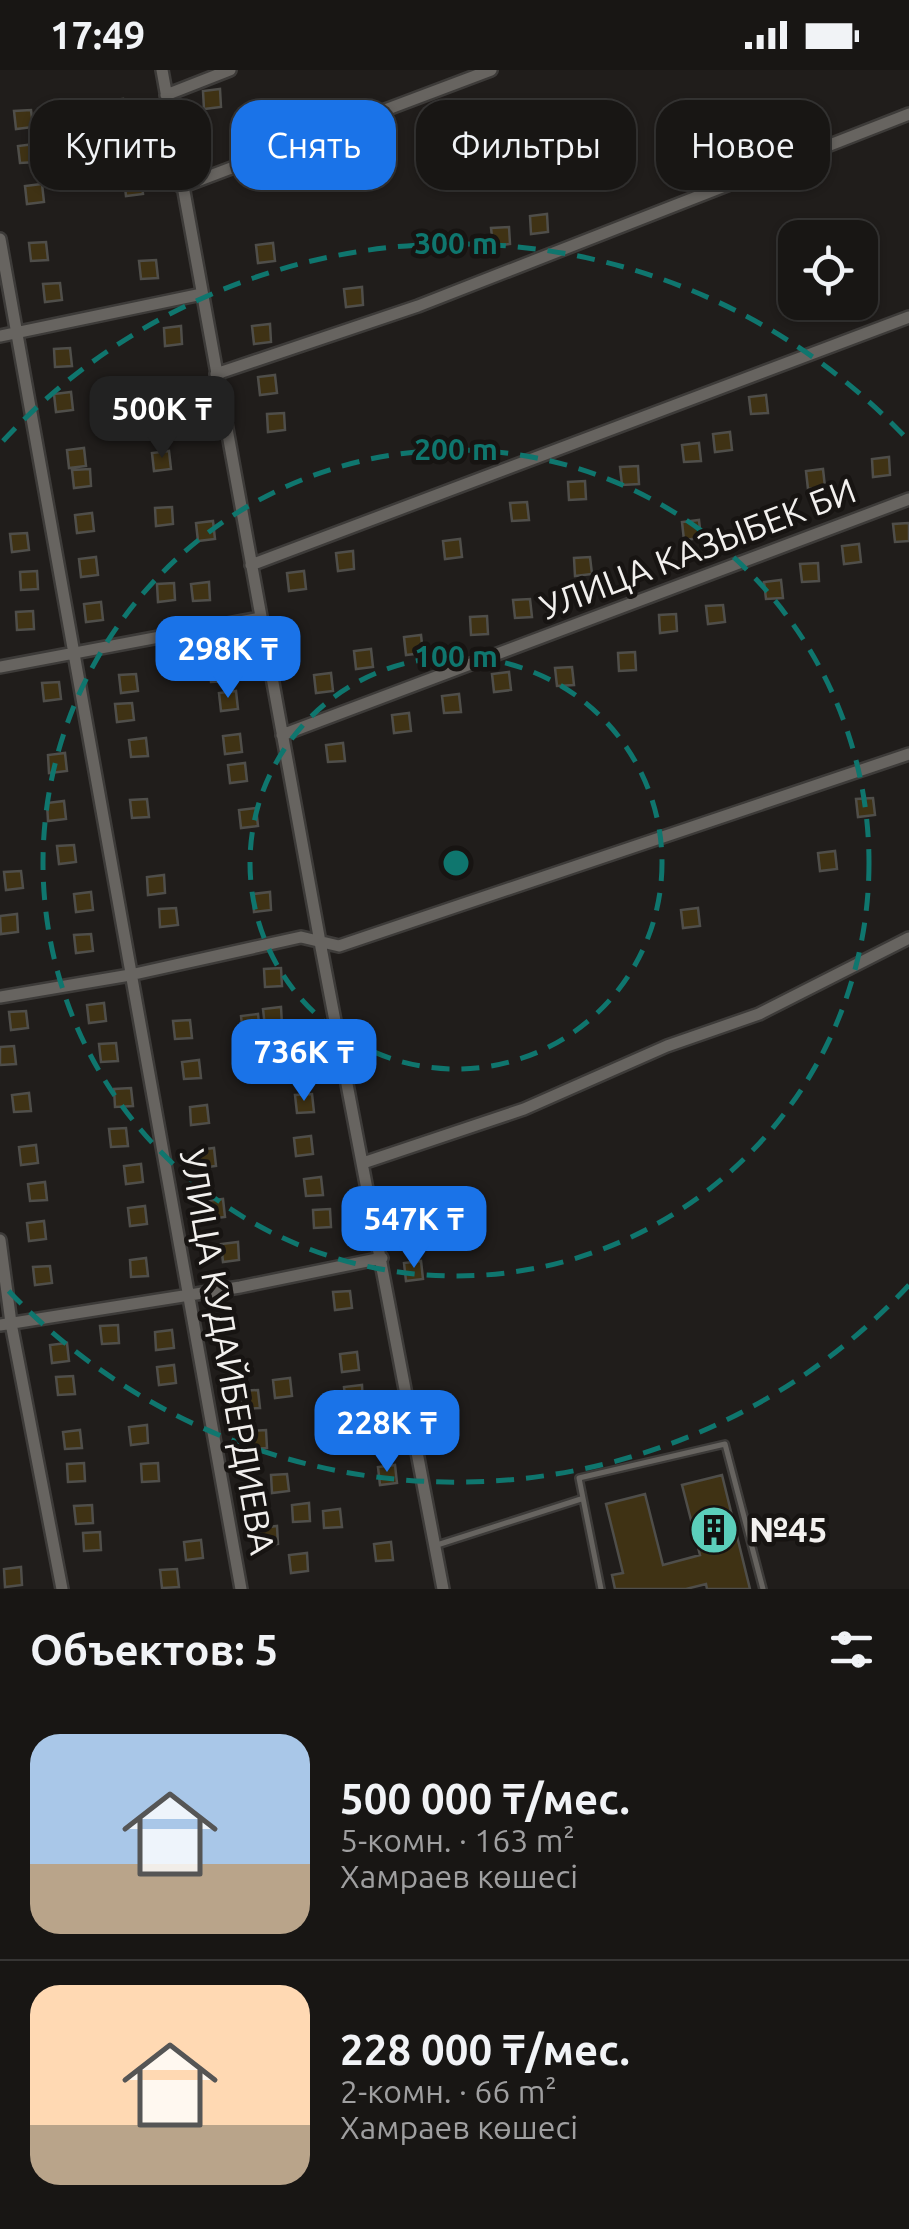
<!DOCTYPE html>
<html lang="ru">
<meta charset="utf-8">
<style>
:root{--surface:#181614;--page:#211f1d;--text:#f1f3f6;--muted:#9f9fa0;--line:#363534;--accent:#1a73e8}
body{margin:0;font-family:Ubuntu,sans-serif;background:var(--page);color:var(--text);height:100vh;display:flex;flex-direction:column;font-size:38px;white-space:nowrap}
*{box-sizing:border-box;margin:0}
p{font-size:32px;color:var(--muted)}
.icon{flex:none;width:55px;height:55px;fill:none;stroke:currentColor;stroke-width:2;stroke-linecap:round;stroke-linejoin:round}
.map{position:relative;height:1519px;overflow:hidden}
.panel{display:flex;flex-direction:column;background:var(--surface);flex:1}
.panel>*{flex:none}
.hud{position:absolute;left:30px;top:30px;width:850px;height:90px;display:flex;gap:20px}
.controls{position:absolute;left:778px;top:150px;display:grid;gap:20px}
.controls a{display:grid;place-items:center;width:100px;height:100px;border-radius:20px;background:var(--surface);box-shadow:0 2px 8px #0004,0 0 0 2px var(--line);font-size:50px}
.price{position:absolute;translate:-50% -85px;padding:0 22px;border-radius:20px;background:var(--accent);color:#fff;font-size:32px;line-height:65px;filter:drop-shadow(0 2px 5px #0008)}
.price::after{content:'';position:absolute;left:50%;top:60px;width:30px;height:22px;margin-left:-15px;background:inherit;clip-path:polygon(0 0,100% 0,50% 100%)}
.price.active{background:#222;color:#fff}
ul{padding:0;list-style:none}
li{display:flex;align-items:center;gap:30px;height:250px;padding:0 30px}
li+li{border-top:2px solid var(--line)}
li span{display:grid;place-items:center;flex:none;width:280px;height:200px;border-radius:30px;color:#555}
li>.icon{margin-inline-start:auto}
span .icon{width:120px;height:120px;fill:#fffc;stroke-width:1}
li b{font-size:42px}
h2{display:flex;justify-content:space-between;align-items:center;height:120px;padding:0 30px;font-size:42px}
.pill{padding:0 35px;border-radius:30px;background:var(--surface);box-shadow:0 2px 8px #0004,0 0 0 2px var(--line);font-size:35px;line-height:90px}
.pill.active{background:var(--accent);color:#fff}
.status{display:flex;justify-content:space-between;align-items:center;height:70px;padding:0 50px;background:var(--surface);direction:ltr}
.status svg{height:28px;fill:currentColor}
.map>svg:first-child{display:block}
</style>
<div class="status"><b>17:49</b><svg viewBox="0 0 49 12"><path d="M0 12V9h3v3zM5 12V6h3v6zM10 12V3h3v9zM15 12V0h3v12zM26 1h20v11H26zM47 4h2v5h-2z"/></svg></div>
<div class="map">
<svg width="909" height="1519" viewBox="0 0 909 1519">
<rect width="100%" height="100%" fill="#201d1b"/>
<path fill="#3f3214" stroke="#4f4e4a" stroke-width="2.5" d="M220,19l1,18 -17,2 -1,-18z
M123,29l2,18 -17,2 -2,-18z
M31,40l2,17 -17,2 -2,-18z
M135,73l1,18 -17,2 -1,-18z
M35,74l2,18 -17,1 -2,-17z
M141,106l2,18 -17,2 -2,-18z
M42,114l2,18 -17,2 -2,-18z
M547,144l1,18 -17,2 -1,-18z
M509,157l1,17 -17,2 -2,-18z
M46,172l2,18 -17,1 -2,-18z
M273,173l2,18 -17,2 -2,-18z
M156,190l2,18 -17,1 -2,-18z
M60,213l2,17 -17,2 -2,-18z
M362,217l1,18 -17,2 -2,-18z
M270,254l1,18 -17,2 -2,-18z
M181,256l1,18 -17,2 -1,-18z
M70,278l2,18 -17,1 -1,-18z
M275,305l2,18 -17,2 -2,-18z
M158,314l1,18 -17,2 -1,-18z
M71,322l2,18 -17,2 -2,-18z
M766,325l2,18 -17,1 -2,-17z
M174,340l1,18 -17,1 -1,-18z
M284,343l1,17 -17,2 -1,-18z
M730,362l2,18 -17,2 -2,-18z
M699,373l2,18 -17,1 -2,-17z
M84,378l2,18 -17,2 -2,-18z
M169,381l2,18 -17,2 -2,-18z
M889,387l1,18 -17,2 -1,-18z
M638,396l1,18 -17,1 -2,-18z
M90,399l1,17 -17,2 -2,-18z
M823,399l2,18 -17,2 -2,-18z
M585,411l1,18 -17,1 -1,-18z
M527,432l2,18 -17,1 -2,-18z
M172,437l1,17 -17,2 -1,-18z
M92,443l2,18 -17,2 -2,-18z
M699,450l2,18 -17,2 -2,-18z
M213,451l2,18 -17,2 -2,-18z
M909,453v18l-14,1 -2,-18z
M27,463l2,17 -17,2 -2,-18z
M460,469l2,18 -17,2 -2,-18z
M859,474l2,18 -17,2 -2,-18z
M353,481l1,18 -16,2 -2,-18z
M96,487l2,18 -17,2 -2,-18z
M590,487l2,17 -17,2 -1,-18z
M818,493l1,18 -17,1 -2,-18z
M37,501l1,18 -17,1 -1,-18z
M304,501l2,18 -17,2 -2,-18z
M781,510l2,18 -17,1 -2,-17z
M209,512l1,18 -17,1 -2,-17z
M174,513l1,17 -17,2 -1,-18z
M530,529l2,18 -17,1 -2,-18z
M101,532l2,18 -17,2 -2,-18z
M723,535l2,17 -17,2 -2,-18z
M33,541l1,18 -17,1 -1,-18z
M676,544l1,17 -17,2 -1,-18z
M487,546l1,18 -17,1 -1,-18z
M421,565l2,18 -17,2 -2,-18z
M196,578l1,18 -17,1 -1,-18z
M371,579l2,18 -17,2 -2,-18z
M635,582l1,18 -17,1 -1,-18z
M226,593l2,18 -17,1 -2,-17z
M572,597l2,18 -17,1 -2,-18z
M509,602l2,18 -17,2 -2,-18z
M331,603l2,18 -17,2 -2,-18z
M136,604l2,17 -17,2 -2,-18z
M59,612l2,17 -17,2 -2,-18z
M236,621l2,18 -17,2 -2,-18z
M459,624l2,18 -17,1 -2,-17z
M132,633l2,17 -17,2 -2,-18z
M409,643l2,18 -17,2 -2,-18z
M240,664l2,18 -17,2 -2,-18z
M146,668l2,18 -17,1 -2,-17z
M343,673l2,18 -17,1 -2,-17z
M65,683l2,18 -18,2 -1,-18z
M245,693l2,18 -17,2 -2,-18z
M873,728l2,17 -17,2 -2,-18z
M147,729l2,18 -17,1 -2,-18z
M64,731l2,18 -18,2 -1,-18z
M256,738l2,18 -17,2 -2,-18z
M74,775l2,17 -17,2 -2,-18z
M835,781l2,18 -17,2 -2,-18z
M21,801l2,17 -17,2 -2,-18z
M164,805l1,18 -17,2 -1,-18z
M91,822l2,18 -17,2 -2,-18z
M270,822l1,18 -17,2 -1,-18z
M176,838l2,17 -18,2 -1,-18z
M698,838l2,18 -17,2 -2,-18z
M17,844l1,18 -17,2 -1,-18z
M91,864l2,17 -17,2 -2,-18z
M281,898l1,18 -17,1 -1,-18z
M104,933l2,18 -17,2 -2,-18z
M281,937l1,18 -17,2 -2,-18z
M26,941l2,17 -17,2 -2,-18z
M258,944l2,18 -17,2 -2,-18z
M190,950l2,18 -17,1 -2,-18z
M303,970l2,18 -17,2 -2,-18z
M116,973l2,18 -17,1 -2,-18z
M14,976l2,18 -16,1v-18z
M199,990l2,18 -17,1 -2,-17z
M131,1018l2,18 -18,1 -1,-18z
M29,1023l2,18 -17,1 -2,-17z
M312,1024l2,18 -17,1 -2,-18z
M207,1035l2,18 -18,2 -1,-18z
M126,1058l2,18 -17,1 -2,-18z
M311,1066l2,18 -17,2 -2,-18z
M36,1075l2,18 -17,2 -2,-18z
M214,1078l2,18 -17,2 -2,-18z
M141,1094l2,18 -17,2 -2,-18z
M321,1107l2,18 -17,1 -2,-17z
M45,1112l2,18 -17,1 -2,-17z
M223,1129l2,18 -17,2 -2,-18z
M145,1136l2,18 -17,2 -2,-18z
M330,1139l1,18 -17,1 -1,-18z
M44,1151l2,18 -17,2 -2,-18z
M238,1172l1,18 -16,2 -2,-18z
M146,1188l2,18 -17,1 -1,-17z
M421,1191l2,18 -17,2 -2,-18z
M50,1196l2,17 -17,2 -2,-18z
M350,1221l2,17 -17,2 -2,-18z
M118,1255l1,18 -17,1 -2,-18z
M172,1260l2,18 -18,2 -1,-18z
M67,1273l2,18 -17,2 -2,-18z
M357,1282l2,18 -17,2 -2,-18z
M174,1295l2,18 -17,2 -2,-18z
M73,1306l2,18 -17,1 -2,-18z
M290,1308l2,18 -17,2 -2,-18z
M362,1315l1,18 -17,2 -2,-18z
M258,1320l2,18 -17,1 -2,-18z
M147,1355l1,18 -17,2 -2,-18z
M80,1360l2,18 -17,1 -2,-17z
M266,1360l1,18 -17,1 -1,-18z
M84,1393l1,18 -17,1 -1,-18z
M158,1393l1,18 -17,1 -1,-18z
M395,1395l2,18 -17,2 -2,-18z
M287,1404l2,17 -17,2 -1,-18z
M722,1405l28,114h-43l-1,-5 -20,5h-71l-3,-14 11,-2 -17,-69 39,-10 18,71 37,-10 -18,-70z
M309,1433l1,18 -17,1 -1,-17z
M92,1435l1,18 -17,1 -2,-18z
M340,1439l2,18 -18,1 -1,-17z
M277,1456l1,18 -17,2 -1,-18z
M100,1462l1,18 -17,1 -1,-18z
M201,1470l2,18 -17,2 -2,-18z
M391,1472l2,18 -17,1 -2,-17z
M307,1483l1,18 -17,2 -2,-18z
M21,1497l1,18 -17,2 -1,-18z
M177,1499l2,18 -17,1 -2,-18z"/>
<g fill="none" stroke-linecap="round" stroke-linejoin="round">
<g stroke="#3d3b39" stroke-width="10">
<path id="lane" d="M437,1475l144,-46
M601,1519l-22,-111 146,-34 38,145"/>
</g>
<g stroke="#3d3b39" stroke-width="16">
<path id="street" d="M162,0l158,872 123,647
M166,25l64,-25
M181,117l310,-117
M0,169l241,1350
M0,266l202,-42
M216,304l202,-68 491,-192
M251,495l658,-248
M0,597l260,-49
M282,665l627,-236
M0,927l130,-22 171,-38 38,9 570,-192
M363,1093l161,-54 143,-63 92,-32 150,-76
M0,1170l11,83 51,266
M0,1255l240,-38 142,-29"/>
</g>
<use href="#lane" stroke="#676460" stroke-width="5"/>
<use href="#street" stroke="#676460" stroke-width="11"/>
</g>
<g fill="none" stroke="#0f766e" stroke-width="5" stroke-dasharray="18 12">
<circle cx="456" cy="793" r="206"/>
<circle cx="456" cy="793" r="413"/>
<path d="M909 1215A619 619 0 0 1 3 1215M3 371A619 619 0 0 1 909 371"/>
</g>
<defs>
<g id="building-disc" transform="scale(2.5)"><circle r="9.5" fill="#5bcebb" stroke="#171412"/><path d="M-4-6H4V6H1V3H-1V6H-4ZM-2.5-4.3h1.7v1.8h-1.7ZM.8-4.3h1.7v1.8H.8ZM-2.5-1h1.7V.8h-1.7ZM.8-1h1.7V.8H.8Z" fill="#111"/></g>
</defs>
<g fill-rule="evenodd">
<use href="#building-disc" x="714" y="1460"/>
</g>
<g text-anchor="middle" stroke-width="9" stroke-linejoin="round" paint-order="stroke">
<g font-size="35" fill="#f2f0ee" stroke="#171412">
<text transform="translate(698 479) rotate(-21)" y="12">УЛИЦА КАЗЫБЕК БИ</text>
<text transform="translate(227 1282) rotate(80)" y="12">УЛИЦА КУДАЙБЕРДИЕВА</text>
</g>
<g font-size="35" font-weight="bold" fill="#f2f0ee" stroke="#171412" text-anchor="start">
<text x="749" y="1472">№45</text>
</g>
</g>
<circle cx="456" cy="793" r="15" fill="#0f766e" stroke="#171412" stroke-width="5"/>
<g font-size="30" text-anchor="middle" font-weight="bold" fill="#0f766e" stroke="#171412" stroke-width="9" stroke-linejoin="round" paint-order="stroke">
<text x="456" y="184">300 m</text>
<text x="456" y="390">200 m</text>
<text x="456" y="597">100 m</text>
</g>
</svg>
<div class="controls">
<a><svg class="icon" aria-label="locate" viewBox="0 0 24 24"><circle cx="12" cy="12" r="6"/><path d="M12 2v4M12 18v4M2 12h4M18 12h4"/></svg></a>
</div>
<b class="price active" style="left:162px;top:391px">500K ₸</b>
<b class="price" style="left:228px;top:631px">298K ₸</b>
<b class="price" style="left:304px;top:1034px">736K ₸</b>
<b class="price" style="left:414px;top:1201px">547K ₸</b>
<b class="price" style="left:387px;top:1405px">228K ₸</b>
<div class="hud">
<a class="pill">Купить</a>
<a class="pill active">Снять</a>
<a class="pill">Фильтры</a>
<a class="pill">Новое</a>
</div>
</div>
<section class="panel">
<h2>Объектов: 5<svg class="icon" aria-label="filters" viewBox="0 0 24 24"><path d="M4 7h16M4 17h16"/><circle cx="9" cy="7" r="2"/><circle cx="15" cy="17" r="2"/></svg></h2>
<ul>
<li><span style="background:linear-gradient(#a9c7e8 65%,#b9a48a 0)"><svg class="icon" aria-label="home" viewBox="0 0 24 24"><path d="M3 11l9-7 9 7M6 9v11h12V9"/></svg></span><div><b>500 000 ₸/мес.</b><p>5-комн. · 163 m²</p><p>Хамраев көшесі</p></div></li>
<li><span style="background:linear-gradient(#ffd9b3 70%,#b9a48a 0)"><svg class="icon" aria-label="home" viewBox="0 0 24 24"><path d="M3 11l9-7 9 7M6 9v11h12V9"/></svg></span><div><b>228 000 ₸/мес.</b><p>2-комн. · 66 m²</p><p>Хамраев көшесі</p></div></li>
</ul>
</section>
